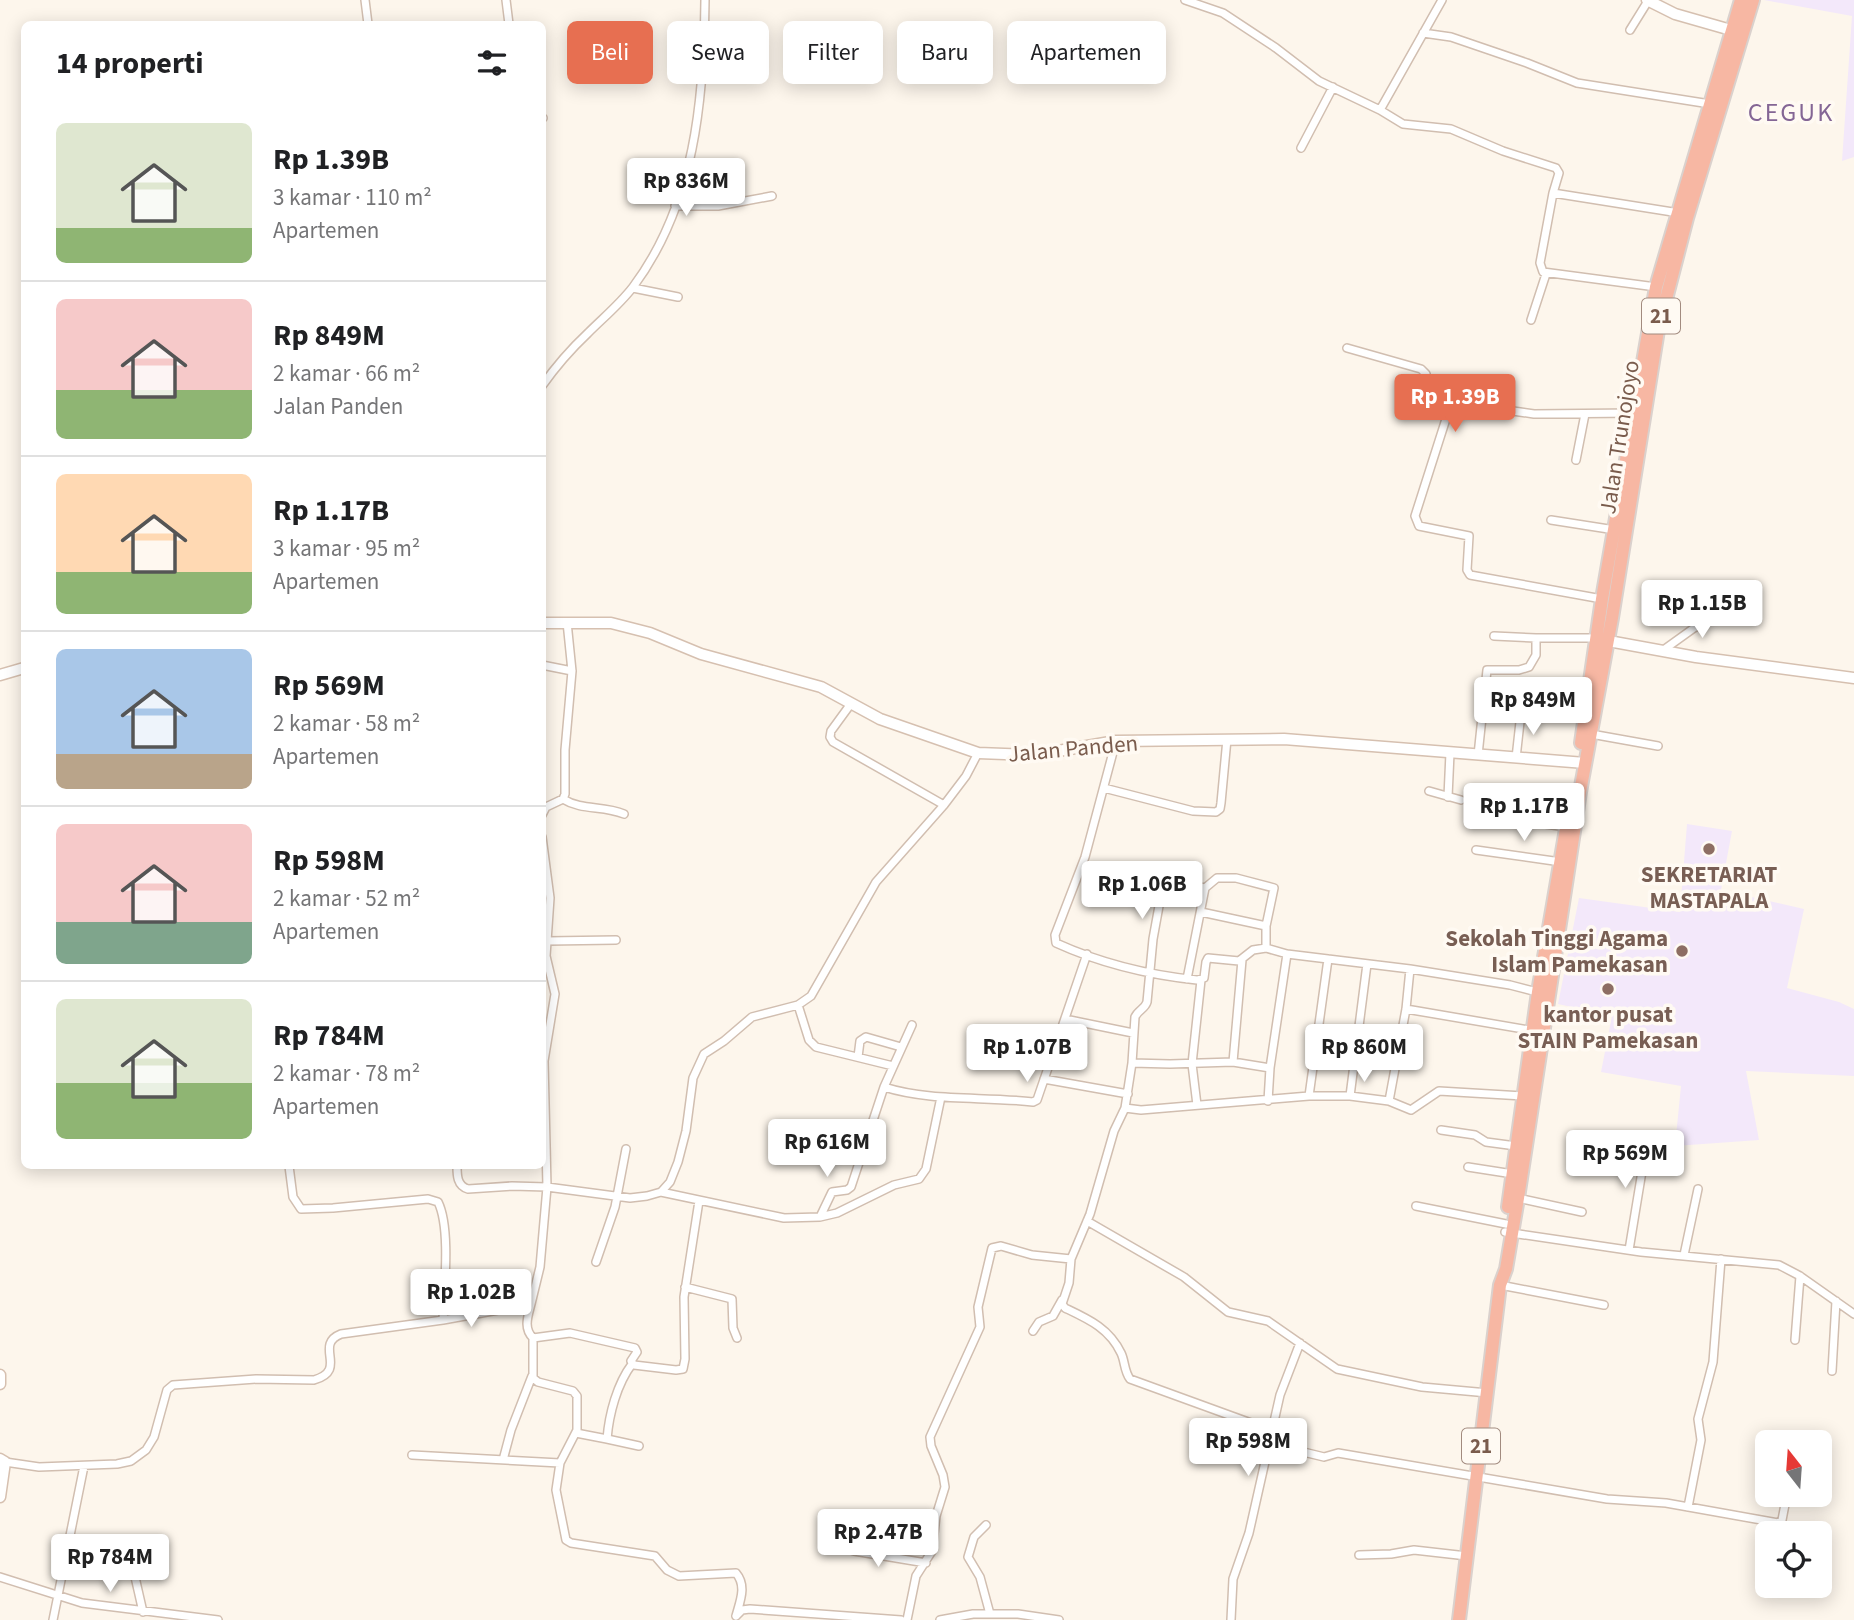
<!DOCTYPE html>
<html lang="id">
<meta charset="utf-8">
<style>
:root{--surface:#fff;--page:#f6f6f6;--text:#202124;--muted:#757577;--line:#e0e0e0;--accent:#e76f51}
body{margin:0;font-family:"Source Sans 3",sans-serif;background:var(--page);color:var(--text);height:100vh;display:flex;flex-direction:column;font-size:26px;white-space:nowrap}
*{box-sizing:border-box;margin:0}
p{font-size:23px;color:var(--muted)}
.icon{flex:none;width:38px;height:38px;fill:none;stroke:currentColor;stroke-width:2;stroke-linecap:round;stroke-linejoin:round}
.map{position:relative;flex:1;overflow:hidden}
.drawer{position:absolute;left:21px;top:21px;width:525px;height:1148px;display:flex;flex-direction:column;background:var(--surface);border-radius:10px;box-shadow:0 4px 18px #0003}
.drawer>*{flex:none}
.guide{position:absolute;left:567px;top:21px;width:665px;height:63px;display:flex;gap:14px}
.needle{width:46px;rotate:343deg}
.tools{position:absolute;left:1755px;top:1430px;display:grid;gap:14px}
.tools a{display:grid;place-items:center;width:77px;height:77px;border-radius:10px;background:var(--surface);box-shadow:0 4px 18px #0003;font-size:35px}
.price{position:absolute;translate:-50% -60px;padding:0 16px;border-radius:7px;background:#fff;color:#222;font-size:23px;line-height:46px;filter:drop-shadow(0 2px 4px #0008)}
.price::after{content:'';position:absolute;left:50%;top:42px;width:21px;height:16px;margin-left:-10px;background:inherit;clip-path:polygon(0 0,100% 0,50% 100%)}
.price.current{background:var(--accent);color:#fff}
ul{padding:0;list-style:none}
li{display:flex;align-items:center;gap:21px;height:175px;padding:0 35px}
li+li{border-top:2px solid var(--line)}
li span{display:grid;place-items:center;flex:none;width:196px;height:140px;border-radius:10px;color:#555}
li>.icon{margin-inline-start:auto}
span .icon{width:84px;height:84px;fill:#fffc;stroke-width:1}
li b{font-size:30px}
h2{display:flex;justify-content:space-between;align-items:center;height:84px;padding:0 35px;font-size:30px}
.pill{padding:0 24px;border-radius:10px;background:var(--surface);box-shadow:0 4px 18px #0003;font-size:24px;line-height:63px}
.pill.current{background:var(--accent);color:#fff}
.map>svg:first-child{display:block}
</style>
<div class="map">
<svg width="1854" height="1620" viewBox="0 0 1854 1620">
<rect width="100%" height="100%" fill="#fdf6ec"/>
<path fill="#f3e8fa" d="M1764,0h90v157l-12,4 10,-145z
M1687,824l45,7 -11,59 83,19 -17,79 52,14 15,7v67l-108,-5 13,69 -84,6 6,-60 -80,-14 11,-56 -54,-12 21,-106 101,14z"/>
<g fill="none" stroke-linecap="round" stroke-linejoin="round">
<g stroke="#d1beb0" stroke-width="10">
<path id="street" d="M365,0l3,24
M506,0l3,24
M1185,0l38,13 53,35 43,33 61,29 23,14 48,5 52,22 53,17 3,5 -6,20 126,20
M1630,30l18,-29
M1423,33l28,4 76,26 50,20 133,21
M1380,110l62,-110
M542,118h1
M1301,148l32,-61
M1553,193l-13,70 3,9 113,15
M675,206h43l54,-10
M633,288l45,9
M1531,320l15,-46
M1347,348l74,21 5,5 3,14 24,9
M542,386c14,-20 29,-37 46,-53 15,-15 32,-29 45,-46 62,-83 71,-188 72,-287
M1576,460l9,-46
M1551,520l64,10
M1602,599l-132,-24 -3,-5 2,-34 -50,-10 -4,-10 38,-119 39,11 42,6 100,-1
M1494,636l42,2
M1662,651l32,-23 37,-19
M542,665l30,6
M850,705l-19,26 -1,6 3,5 111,63
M1544,708l43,-2
M1591,734l67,12
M1116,741l-31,116 -30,78 1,8c44,20 93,32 141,37l7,-2 2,-16 2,-4 31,3 14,-11 13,-2 21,6 123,15 100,16 31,8
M1478,755l9,-85h32l10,-3 7,-12v-17h60
M1516,758l5,-45
M1104,788l89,23 23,1 4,-3 1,-6 6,-64
M1429,791l32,9
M1499,794l6,21 5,4 56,8
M1448,797l2,-44
M563,799c19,12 40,6 61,15
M542,815l4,-8 17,-8 2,-5v-44l7,-79 -5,-49
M1476,850l85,12
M1128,868c17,3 36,2 51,13
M1205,888l-38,-7 -4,3 -10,55 -6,63c-2,7 -9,8 -12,15l-3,46 -7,45 -11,23 -24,83 -19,45 -2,24 -7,21 3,4c23,11 44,20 56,45 4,8 3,18 9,26l143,52
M1201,912l65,14
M548,941l68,-1
M1187,979l18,-91 12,-10h19l38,10 -8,38v22
M798,1005l11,35 7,7 77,19
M1406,1009l129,22
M1065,1019l68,14
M858,1057l2,-16 6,-4 35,10
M1233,1062l9,-102
M1132,1063l38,1 63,-2 37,6
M1044,1079l84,15
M884,1087c48,15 99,9 149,15l4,-2 50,-146
M1309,1096l19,-137
M1350,1096l17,-132
M1268,1101l2,-33 17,-114
M1389,1101l17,-92 4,-40
M1197,1105l-5,-41 9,-84
M1125,1108l16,2 168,-14h41l39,5 22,9 28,-19 84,5
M1441,1130l34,5 11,7 30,4
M289,1166l4,31 8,12 32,-1 95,-9 10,3c13,26 6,88 5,118
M457,1166c0,9 0,20 11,23l44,-3 35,1 83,11 17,-2 14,-4 9,-10 8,-20 8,-31 7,-53 11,-24 20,-13 28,-24 46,-12 13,-9 65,-114 68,-77 22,-29 12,-23
M1468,1167l45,7
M661,1192l123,26 36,-1 12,-25 15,-2 4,-3 33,-100 28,-62
M1518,1198l64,14
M1416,1206l90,18
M820,1217l17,-4 57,-28 25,-6 7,-10 15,-72
M1087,1221l97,56 44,35 40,9 69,48 85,18 66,6
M1505,1232l136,20 138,13 21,11 54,38
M1629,1250l19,-115
M1684,1255l14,-66
M596,1262l19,-55 11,-58
M1500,1285l104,20
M685,1287l47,12 1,29 4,10
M531,1304c-3,12 -8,24 2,34l37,-5 65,15 2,4 -6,9 3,4 42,5 7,-1 2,-10 -1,-62 15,-96
M1033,1331l6,-9 14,-6 9,-16
M533,1338v40l5,4 35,9 4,5v34l-17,33 -4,27 10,50 5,3 84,13 12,14 12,6 57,-3c11,13 4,28 0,43
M1795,1340l5,-64
M632,1364c-15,20 -23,50 -25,75l32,7
M1832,1371l4,-70
M576,1433l31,6
M1271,1444l53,13 14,-4 269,46 59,4 112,20 4,-3 5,-26
M412,1455l148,8
M503,1460l8,-30 21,-54
M5,1462l34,5 78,-3 14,-3 15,-11 8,-13 13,-47 6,-5 83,-6 58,1c35,-10 -1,-35 27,-46l102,-14 88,-16 9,-37 7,-80 -3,-126 11,-67 -9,-38 4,-58 -8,-61
M1688,1507l13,-67 -3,-21 15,-57 8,-103
M986,1525l-12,12 -6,20 12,20 10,37
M837,1546l17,5 72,12
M130,1555l13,57
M1359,1555l32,-1 23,-4 53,6
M0,1577l82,26 136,17
M736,1616l6,-6 8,-1 151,11
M53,1620l31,-154
M907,1620l9,-44 16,-25 4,-35 9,-29 -2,-12 -12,-29 -1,-9 50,-110 -2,-20 14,-59 9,-2 31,9 39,4
M940,1620l33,-6h45l41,6
M1231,1620l2,-41 16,-46 31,-138 20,-52"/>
</g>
<g stroke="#d6c0b0" stroke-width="13">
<path id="secondary" d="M1647,0l28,14 63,18
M542,623h69l39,10 51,21 120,33 59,32 98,34 57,2 81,-14 168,-2 301,24
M1603,640l93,17 158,21
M0,675l24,-7
M0,1375v9
M0,1459l5,3 -5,35"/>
</g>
<g stroke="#dad1cd" stroke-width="16">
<path id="highway" d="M1581,743l21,-144 54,-312 85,-287
M1508,1207l30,-215 29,-169
M1459,1620l41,-335 6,-16 12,-71 62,-406 32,-174 46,-288 29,-112 66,-218"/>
</g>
<use href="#street" stroke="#fff" stroke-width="7"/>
<use href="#secondary" stroke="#fff" stroke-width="10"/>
<use href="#highway" stroke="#f7b7a3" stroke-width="12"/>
</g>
<g fill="#8d6e63" stroke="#fffaf3" stroke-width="2.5">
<circle cx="1709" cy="849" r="7"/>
<circle cx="1682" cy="951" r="7"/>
<circle cx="1608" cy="989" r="7"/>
</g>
<g text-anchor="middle" stroke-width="7" stroke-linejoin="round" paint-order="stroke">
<g fill="#fffaf3" stroke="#a28b7f" stroke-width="2">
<rect x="1642" y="298.5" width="38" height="35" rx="5"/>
<rect x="1462" y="1428.5" width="38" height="35" rx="5"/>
</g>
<g font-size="21" font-weight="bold" fill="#7a5c4d">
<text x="1661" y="323">21</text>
<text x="1481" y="1453">21</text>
</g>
<g font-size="23" fill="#7a5c4d" stroke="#fffaf3">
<text transform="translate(1619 437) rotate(-81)" y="8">Jalan Trunojoyo</text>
<text transform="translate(1073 748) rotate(-5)" y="8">Jalan Panden</text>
</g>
<g font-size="23" font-weight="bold" fill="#785e54" stroke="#fffaf3">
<text x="1709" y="882">SEKRETARIAT<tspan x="1709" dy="26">MASTAPALA</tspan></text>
<text x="1668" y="946" text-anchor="end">Sekolah Tinggi Agama<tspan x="1668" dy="26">Islam Pamekasan</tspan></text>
<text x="1608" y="1022">kantor pusat<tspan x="1608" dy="26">STAIN Pamekasan</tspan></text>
</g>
<g font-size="26" letter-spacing="2" fill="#846695" stroke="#fffaf3">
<text x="1791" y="121">CEGUK</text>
</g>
</g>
</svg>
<div class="tools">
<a><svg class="needle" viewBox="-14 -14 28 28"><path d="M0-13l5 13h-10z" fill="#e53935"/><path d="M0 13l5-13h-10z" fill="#757577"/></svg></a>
<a><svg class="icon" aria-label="locate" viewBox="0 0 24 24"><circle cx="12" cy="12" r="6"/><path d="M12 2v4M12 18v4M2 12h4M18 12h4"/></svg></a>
</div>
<b class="price" style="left:686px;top:218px">Rp 836M</b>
<b class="price current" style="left:1455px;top:434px">Rp 1.39B</b>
<b class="price" style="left:1702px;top:640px">Rp 1.15B</b>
<b class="price" style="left:1533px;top:737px">Rp 849M</b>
<b class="price" style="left:1524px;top:843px">Rp 1.17B</b>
<b class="price" style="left:1142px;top:921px">Rp 1.06B</b>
<b class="price" style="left:1027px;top:1084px">Rp 1.07B</b>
<b class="price" style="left:1364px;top:1084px">Rp 860M</b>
<b class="price" style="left:827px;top:1179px">Rp 616M</b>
<b class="price" style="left:1625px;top:1190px">Rp 569M</b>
<b class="price" style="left:471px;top:1329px">Rp 1.02B</b>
<b class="price" style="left:1248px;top:1478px">Rp 598M</b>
<b class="price" style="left:878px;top:1569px">Rp 2.47B</b>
<b class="price" style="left:110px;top:1594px">Rp 784M</b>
<div class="guide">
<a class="pill current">Beli</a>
<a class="pill">Sewa</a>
<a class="pill">Filter</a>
<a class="pill">Baru</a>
<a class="pill">Apartemen</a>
</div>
<section class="drawer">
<h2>14 properti<svg class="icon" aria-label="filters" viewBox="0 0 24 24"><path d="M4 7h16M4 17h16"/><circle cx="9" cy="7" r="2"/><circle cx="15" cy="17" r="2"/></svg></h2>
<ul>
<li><span style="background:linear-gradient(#dfe7d0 75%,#8fb573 0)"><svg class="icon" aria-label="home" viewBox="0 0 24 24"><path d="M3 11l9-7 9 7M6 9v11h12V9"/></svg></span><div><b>Rp 1.39B</b><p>3 kamar · 110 m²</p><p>Apartemen</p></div></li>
<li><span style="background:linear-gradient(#f6c9c9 65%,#8fb573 0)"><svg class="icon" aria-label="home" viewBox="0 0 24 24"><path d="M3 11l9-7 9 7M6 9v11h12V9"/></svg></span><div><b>Rp 849M</b><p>2 kamar · 66 m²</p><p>Jalan Panden</p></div></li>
<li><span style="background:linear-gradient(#ffd9b3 70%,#8fb573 0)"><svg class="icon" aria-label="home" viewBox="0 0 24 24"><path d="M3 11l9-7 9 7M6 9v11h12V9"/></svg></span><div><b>Rp 1.17B</b><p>3 kamar · 95 m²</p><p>Apartemen</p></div></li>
<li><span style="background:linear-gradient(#a9c7e8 75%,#b9a48a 0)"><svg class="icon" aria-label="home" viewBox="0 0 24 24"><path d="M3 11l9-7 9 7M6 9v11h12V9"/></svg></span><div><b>Rp 569M</b><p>2 kamar · 58 m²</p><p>Apartemen</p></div></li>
<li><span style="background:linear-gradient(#f6c9c9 70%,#7fa58c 0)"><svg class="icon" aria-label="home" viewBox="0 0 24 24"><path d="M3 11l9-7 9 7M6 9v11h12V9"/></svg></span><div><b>Rp 598M</b><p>2 kamar · 52 m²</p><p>Apartemen</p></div></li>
<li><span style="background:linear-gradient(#dfe7d0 60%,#8fb573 0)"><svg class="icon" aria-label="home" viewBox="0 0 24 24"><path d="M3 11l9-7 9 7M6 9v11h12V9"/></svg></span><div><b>Rp 784M</b><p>2 kamar · 78 m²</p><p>Apartemen</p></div></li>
</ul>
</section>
</div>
